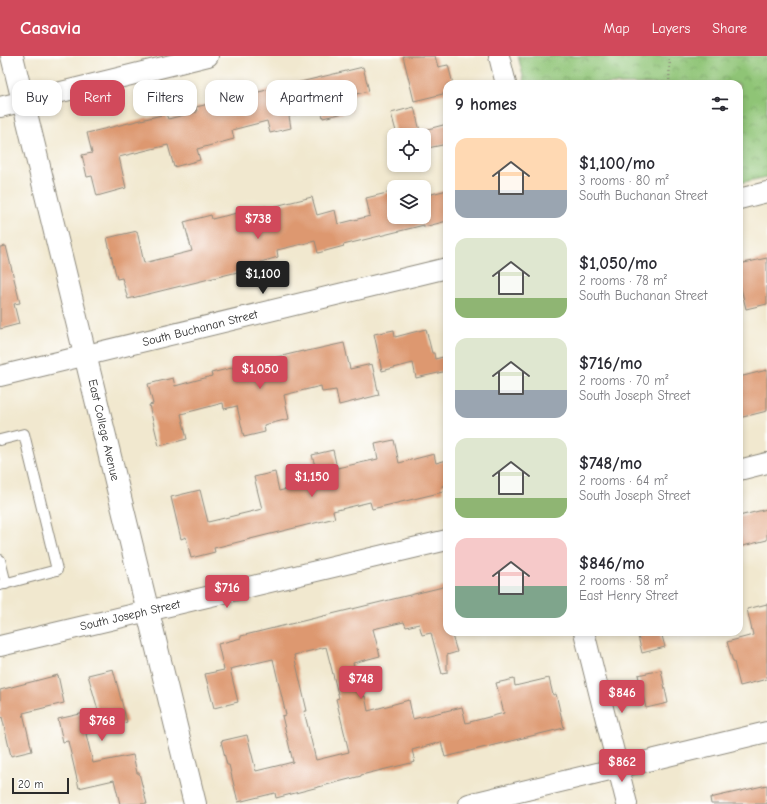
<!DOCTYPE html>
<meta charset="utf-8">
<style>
:root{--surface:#fff;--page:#f2f2f3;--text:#2b2b33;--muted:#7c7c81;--accent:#d1495b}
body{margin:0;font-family:"Comic Neue",sans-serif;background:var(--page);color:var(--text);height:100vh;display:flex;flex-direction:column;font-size:15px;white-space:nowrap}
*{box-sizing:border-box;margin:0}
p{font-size:13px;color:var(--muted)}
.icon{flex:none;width:22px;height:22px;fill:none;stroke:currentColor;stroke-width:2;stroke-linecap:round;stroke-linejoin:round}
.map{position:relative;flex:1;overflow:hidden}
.details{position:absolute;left:443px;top:24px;width:300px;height:556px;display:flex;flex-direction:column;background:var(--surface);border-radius:12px;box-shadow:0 2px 6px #0003}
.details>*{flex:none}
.guide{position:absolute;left:12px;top:24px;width:371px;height:36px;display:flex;gap:8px}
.fabs{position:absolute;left:387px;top:72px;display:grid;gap:8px}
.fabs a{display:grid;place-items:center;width:44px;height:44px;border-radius:8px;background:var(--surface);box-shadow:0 2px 6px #0003;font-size:20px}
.scale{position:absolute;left:12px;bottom:10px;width:57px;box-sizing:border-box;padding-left:4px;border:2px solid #2b2b2b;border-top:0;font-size:11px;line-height:14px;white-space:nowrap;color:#2b2b2b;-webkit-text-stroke:3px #fff;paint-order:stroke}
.price{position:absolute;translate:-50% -34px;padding:0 9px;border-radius:4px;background:var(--accent);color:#fff;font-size:13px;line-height:26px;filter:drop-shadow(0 1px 2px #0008)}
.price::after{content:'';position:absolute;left:50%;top:24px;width:12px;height:9px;margin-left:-6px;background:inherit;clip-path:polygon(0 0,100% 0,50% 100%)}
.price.current{background:#222;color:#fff}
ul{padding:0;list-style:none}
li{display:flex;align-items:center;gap:12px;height:100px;padding:0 12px}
li span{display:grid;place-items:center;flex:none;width:112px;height:80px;border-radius:12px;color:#555}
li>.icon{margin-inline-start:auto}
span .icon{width:48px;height:48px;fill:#fffc;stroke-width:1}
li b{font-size:17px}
h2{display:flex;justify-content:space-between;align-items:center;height:48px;padding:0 12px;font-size:17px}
.pill{padding:0 14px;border-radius:12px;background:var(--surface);box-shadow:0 2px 6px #0003;font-size:14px;line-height:36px}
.pill.current{background:var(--accent);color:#fff}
header{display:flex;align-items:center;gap:24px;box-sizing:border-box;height:56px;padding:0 20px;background:var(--accent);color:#fff}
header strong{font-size:19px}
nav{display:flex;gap:22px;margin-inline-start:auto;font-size:14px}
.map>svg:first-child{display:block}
</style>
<header>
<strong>Casavia</strong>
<nav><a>Map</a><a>Layers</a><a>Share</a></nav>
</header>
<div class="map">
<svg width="767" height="748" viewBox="0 0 767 748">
<defs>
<pattern id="park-crowns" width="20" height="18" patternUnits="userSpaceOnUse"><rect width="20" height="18" fill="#8fc476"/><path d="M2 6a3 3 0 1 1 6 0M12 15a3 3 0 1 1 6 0" fill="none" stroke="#759f61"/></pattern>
</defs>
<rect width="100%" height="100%" fill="#fff"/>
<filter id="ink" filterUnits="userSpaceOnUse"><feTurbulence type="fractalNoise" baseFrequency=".025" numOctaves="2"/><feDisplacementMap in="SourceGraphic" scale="8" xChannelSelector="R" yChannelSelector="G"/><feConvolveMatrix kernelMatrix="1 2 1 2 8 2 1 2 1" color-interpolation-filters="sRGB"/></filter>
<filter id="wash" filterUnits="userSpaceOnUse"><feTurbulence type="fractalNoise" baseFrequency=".012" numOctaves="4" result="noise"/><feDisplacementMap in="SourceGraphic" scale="16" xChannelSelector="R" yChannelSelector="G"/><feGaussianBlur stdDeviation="0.9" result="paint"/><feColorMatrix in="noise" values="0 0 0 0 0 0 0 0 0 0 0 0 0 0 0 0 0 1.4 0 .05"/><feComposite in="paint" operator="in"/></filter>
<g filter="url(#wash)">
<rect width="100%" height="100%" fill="#f1e8cf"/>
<path fill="url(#park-crowns)" stroke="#5d7850" d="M518,0h249v121l-28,6v-99h-214z"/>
<g id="blocks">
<path fill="#dd9870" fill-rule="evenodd" d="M403,0h32l3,11 10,-2 5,19h-6v9l-33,8z
M363,11l6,24 -21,5 4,15 -29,7 -2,-9 -32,7 2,12 -21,5 -3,-12 -35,9 2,9 -37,10 3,11 -26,7 -6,-22 -49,12 7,31 -29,8 -5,-20 -5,1 -5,-22 10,-2 -5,-20 79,-19 2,5 29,-7 -1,-5z
M414,51l7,28h-24l-6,-22z
M447,68v20l-19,4 -4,-18z
M447,134v31l-23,6v-2l-81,20 1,1 -26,7 -3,-12 -38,9 1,7 -17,5 1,4 -134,33 -6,-21 -5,1 -10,-41 30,-7 7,32 48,-12 -8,-29 27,-7 1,4 54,-13 1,2 45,-11 5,18 18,-5 3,14 32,-8 -4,-18 25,-6 3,14v11h30v-21z
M6,190l14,57 -6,1 5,20 -19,5v-82z
M767,202v46l-21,5 -7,-29v-16z
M426,273l6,24h2l1,6 12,-3v15l-31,7 -3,-15 -31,8 -8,-37 20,-4 1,7z
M344,287l6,26 22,-5 7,31 -40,10 -3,-15 -14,2 -1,-6 -37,9 5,24 -25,6 1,7 -21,5 -7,-31 -13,3 -1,-6 -42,11 6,25 -28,7 -10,-41 4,-1 -5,-20 25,-6 2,8 37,-10 -1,-3 50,-12 42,-10v1z
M767,314v41l-28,7v-41z
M394,384l5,23 35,-9 2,9 11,-3v24l-5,2 1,6 -71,17 -2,-7 -37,9 2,7 -121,30 1,4 -24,6 -5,-21 -5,2 -10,-42 29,-7 8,32 54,-13 -8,-32 21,-5 4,19 40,-10 -7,-26 21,-5 4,18 41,-9 -3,-15z
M767,453v31l-28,7v-31z
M447,530v46h4l6,20 -10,3v18l-5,1 -11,-41 -9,2 -3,-11 -13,3 -2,-5 -31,7 7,27 -27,7 9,34 3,-1 3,15 41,-11 4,19 49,-12 4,16 38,-10 -8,-30 18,-4 1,7 34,-8 4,17 3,-1 8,34 -119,29 -4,-15 -29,8 3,12 -54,13v1l-85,22 -1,-5 -37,9 -9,-37h-2l-6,-24 26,-6 9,36 37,-9 -11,-46 4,-1 -13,-56 -43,10 8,33 -24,6 -9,-34 19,-4 -6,-26 23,-6v-2zM326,591l13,51 -3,1 13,53 -33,8 -12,-49h3l-13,-56z
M767,548v75l-27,7 -6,-24h-1l-6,-20 26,-7 -6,-26z
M637,576h24l4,15 -23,6z
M113,613l14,53 -41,12 7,29 40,-8 4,18h2l8,31h-27l-6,-24 -35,8 -11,-47 -5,1 -5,-23 40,-9 -10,-35z
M661,614l7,33 -22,5 -8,-33z
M58,619l6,28 -41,10 9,38 -21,5 -9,-39 -2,1v-28z
M767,729v19h-56l-1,-6z"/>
</g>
</g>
<g filter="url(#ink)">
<use href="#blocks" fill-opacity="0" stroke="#8e8a7d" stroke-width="1"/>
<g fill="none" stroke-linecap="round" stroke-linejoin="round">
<g stroke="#8e8a7d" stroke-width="12">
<path id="lane" d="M0,384l24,-6 33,136 -57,15
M0,504l6,24"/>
</g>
<g stroke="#8e8a7d" stroke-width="22">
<path id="street" d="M499,0l7,28
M0,51l208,-51
M739,143l28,-7
M0,320l447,-108
M739,414l28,-7
M584,576l43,172
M0,590l447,-106
M469,748l298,-72"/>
</g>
<g stroke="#8e8a7d" stroke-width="24">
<path id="primary" d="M12,0c62,249 120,499 183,748"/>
</g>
<path stroke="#8e8a7d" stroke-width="2.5" stroke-dasharray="1 3" stroke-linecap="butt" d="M669,28l1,-28"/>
<use href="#lane" stroke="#fff" stroke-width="10"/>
<use href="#street" stroke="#fff" stroke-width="20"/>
<use href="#primary" stroke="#fff" stroke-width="22"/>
</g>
</g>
<g text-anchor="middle" stroke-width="3" stroke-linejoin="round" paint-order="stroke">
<g font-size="12" fill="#2b2b2b" stroke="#fff">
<text transform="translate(200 272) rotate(-14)" y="4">South Buchanan Street</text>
<text transform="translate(104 374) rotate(77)" y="4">East College Avenue</text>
<text transform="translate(130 559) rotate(-13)" y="4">South Joseph Street</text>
</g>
</g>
</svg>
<div class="fabs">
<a><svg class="icon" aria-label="locate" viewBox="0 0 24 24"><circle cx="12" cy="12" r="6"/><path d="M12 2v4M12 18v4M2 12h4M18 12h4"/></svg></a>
<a><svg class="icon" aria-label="layers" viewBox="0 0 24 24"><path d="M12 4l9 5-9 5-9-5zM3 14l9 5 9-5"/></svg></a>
</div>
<div class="scale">20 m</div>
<b class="price" style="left:258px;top:184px">$738</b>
<b class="price current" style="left:263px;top:239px">$1,100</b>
<b class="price" style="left:260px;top:334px">$1,050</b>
<b class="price" style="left:312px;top:442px">$1,150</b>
<b class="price" style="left:227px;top:553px">$716</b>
<b class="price" style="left:361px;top:644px">$748</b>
<b class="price" style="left:622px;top:658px">$846</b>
<b class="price" style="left:102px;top:686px">$768</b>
<b class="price" style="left:622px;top:727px">$862</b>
<div class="guide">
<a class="pill">Buy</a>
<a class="pill current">Rent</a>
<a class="pill">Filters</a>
<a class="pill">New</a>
<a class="pill">Apartment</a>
</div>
<section class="details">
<h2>9 homes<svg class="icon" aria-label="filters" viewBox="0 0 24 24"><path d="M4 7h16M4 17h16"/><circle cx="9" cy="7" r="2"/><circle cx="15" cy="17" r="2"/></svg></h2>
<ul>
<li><span style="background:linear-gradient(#ffd9b3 65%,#9aa5b1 0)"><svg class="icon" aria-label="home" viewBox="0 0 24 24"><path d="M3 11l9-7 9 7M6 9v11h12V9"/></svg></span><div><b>$1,100/mo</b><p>3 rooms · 80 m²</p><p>South Buchanan Street</p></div></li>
<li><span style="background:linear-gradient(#dfe7d0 75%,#8fb573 0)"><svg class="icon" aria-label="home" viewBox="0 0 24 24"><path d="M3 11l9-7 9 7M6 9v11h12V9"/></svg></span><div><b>$1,050/mo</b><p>2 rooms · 78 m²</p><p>South Buchanan Street</p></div></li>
<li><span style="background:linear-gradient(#dfe7d0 65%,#9aa5b1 0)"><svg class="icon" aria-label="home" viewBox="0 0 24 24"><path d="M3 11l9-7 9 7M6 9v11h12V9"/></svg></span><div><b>$716/mo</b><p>2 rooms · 70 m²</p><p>South Joseph Street</p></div></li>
<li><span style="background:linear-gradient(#dfe7d0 75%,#8fb573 0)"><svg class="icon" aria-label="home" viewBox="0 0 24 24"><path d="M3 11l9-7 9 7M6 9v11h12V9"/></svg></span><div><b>$748/mo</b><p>2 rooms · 64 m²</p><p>South Joseph Street</p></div></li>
<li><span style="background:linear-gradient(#f6c9c9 60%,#7fa58c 0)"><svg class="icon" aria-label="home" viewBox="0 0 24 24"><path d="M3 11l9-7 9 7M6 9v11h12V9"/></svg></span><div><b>$846/mo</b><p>2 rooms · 58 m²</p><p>East Henry Street</p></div></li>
</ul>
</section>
</div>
